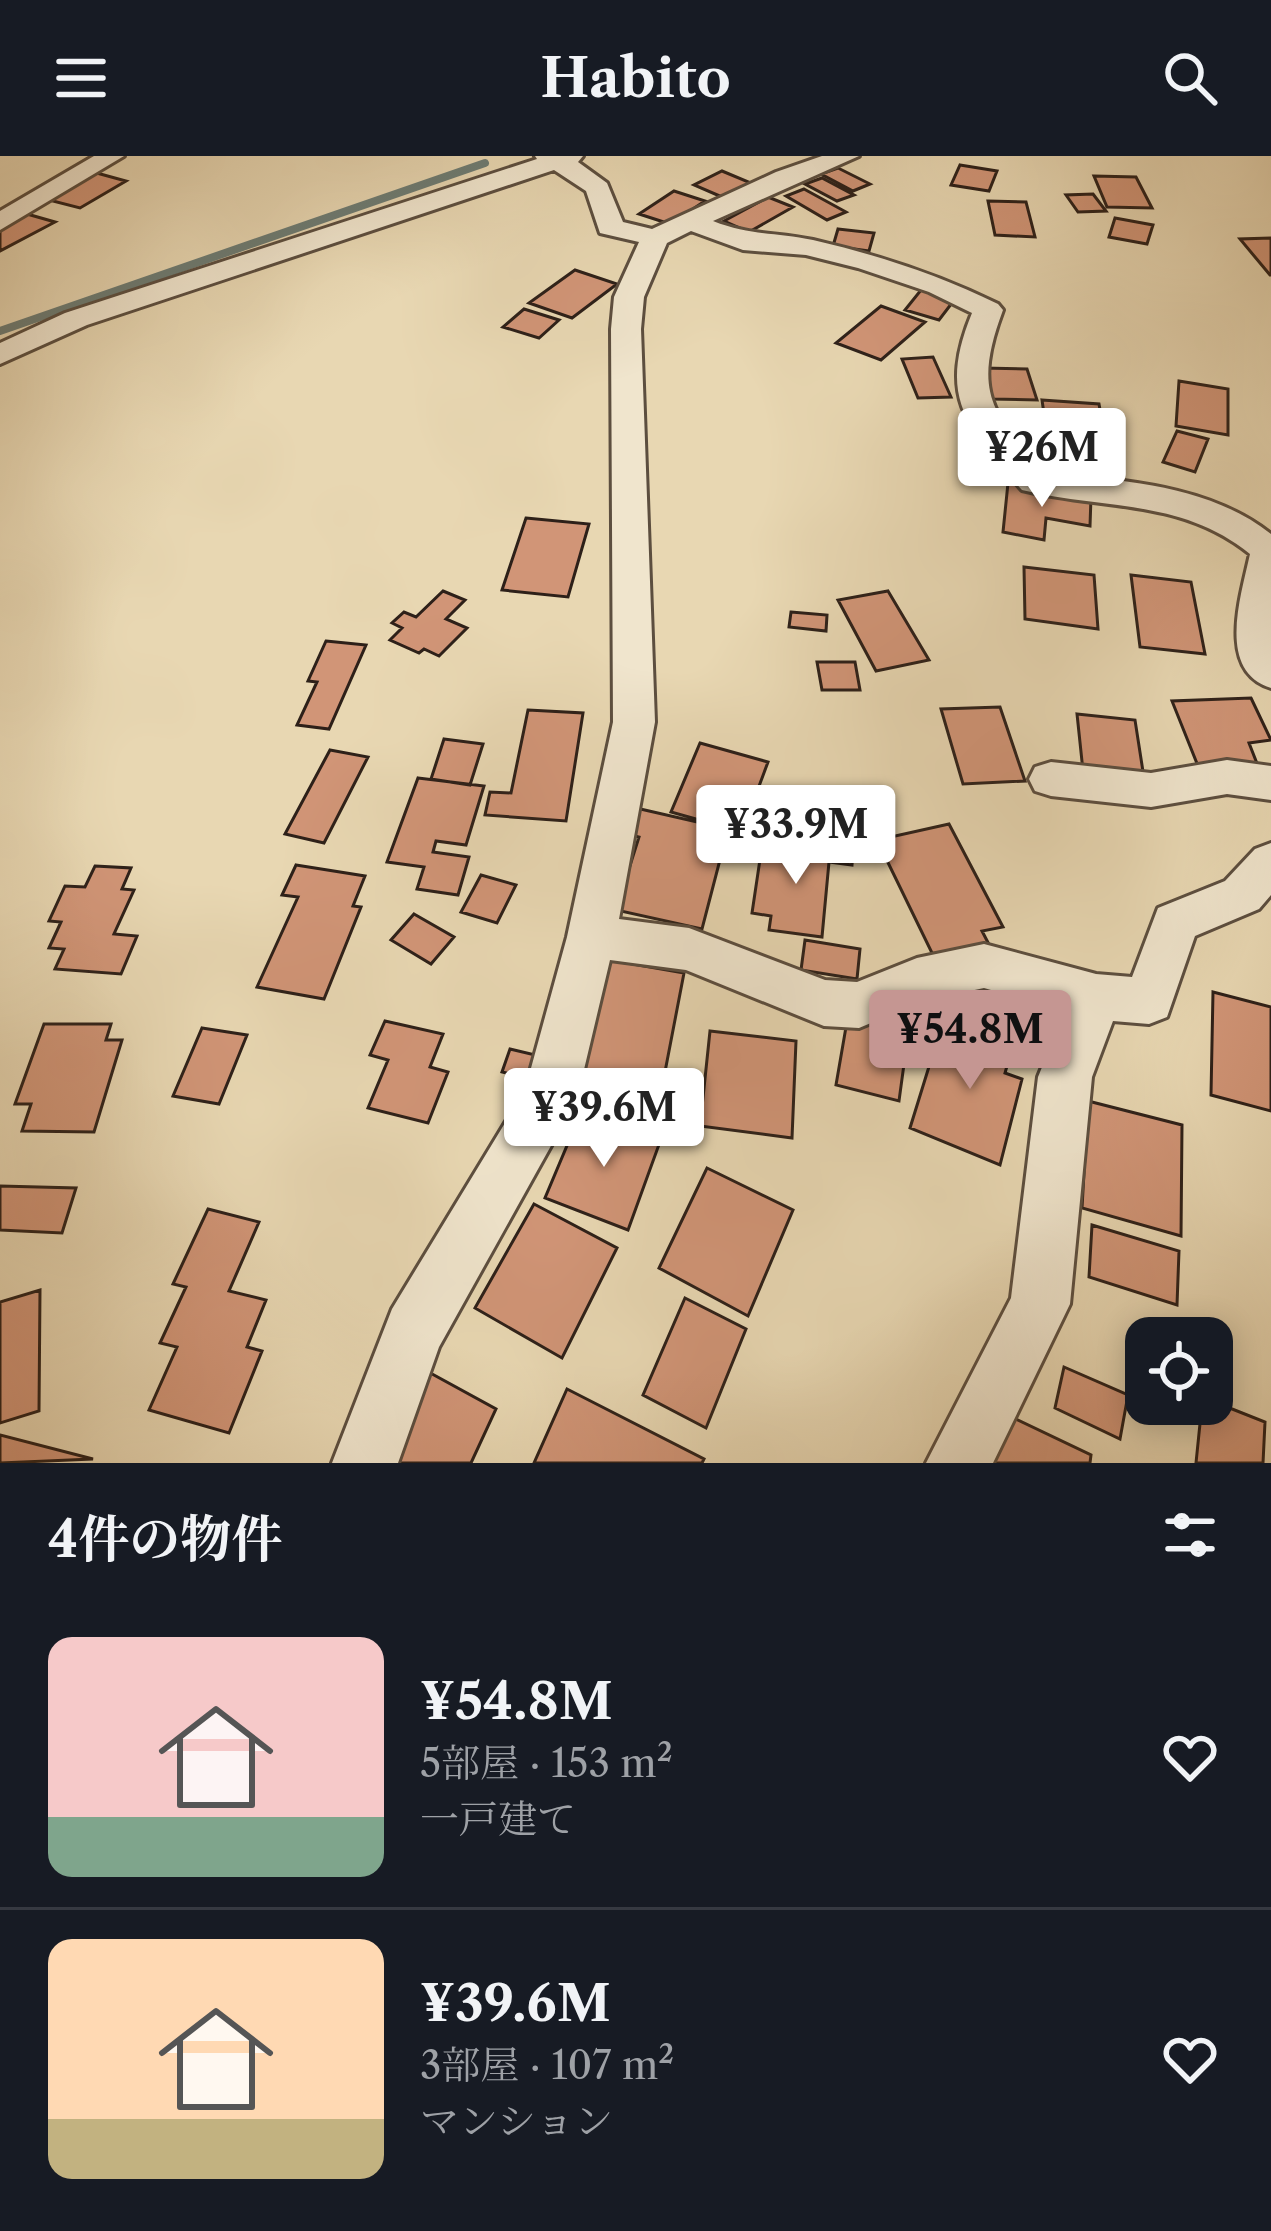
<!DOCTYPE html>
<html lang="ja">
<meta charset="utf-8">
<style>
:root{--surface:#171b24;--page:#242831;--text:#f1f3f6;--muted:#9ea1a6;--line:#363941;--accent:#c59692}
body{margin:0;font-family:"Libre Caslon Text","Noto Serif JP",serif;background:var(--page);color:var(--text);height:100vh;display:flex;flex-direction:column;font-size:45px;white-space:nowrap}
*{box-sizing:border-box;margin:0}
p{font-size:39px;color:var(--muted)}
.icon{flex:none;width:66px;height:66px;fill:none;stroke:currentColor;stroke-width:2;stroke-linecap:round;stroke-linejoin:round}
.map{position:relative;height:1307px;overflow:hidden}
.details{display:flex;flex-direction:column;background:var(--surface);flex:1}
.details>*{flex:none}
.buttons{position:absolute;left:1125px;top:1161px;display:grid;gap:24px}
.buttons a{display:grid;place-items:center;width:108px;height:108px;border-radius:24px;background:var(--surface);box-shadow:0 6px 30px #0003;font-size:60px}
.price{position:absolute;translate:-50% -102px;padding:0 27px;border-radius:12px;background:#fff;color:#222;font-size:39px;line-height:78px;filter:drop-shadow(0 3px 6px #0008)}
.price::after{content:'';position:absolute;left:50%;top:72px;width:36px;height:27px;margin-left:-18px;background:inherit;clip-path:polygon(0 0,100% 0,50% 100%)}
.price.on{background:var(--accent);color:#111}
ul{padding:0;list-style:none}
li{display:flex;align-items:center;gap:36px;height:300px;padding:0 48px}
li+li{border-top:3px solid var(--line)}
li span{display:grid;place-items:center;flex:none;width:336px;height:240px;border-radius:24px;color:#555}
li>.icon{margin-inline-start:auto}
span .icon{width:144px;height:144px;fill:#fffc;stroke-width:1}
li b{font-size:51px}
h2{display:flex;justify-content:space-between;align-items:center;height:144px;padding:0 48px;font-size:51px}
header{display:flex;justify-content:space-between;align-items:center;height:156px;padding:0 48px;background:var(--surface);font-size:54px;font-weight:800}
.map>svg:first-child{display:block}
</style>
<header><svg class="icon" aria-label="menu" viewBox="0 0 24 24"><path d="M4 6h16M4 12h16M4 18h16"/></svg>Habito<svg class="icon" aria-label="search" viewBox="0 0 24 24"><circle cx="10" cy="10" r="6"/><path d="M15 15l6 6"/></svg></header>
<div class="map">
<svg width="1271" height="1307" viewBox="0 0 1271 1307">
<rect width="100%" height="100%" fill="#e8d7b2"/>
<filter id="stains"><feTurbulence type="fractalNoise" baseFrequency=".00167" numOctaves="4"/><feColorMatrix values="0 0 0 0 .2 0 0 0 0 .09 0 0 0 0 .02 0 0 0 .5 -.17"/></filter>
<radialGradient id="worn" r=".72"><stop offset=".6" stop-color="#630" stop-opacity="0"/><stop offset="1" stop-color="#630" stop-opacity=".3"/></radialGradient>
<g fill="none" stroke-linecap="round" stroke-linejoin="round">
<path stroke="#6d7c74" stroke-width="8" d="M0,175l485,-168"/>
</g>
<path fill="#d19577" stroke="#2d2019" stroke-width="3" d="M960,9l37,6 -8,20 -38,-6z
M838,12l32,16 -17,7 -32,-17z
M722,15l29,12 -29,14 -28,-12z
M93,16l33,9 -46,27 -35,-9z
M1094,20l42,1 16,31 -45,-1z
M822,22l32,17 -17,6 -32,-17z
M804,33l42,23 -19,8 -41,-24z
M674,35l31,10 -35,23 -31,-10z
M1093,38l13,17 -28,1 -12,-17z
M768,41l25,10 -44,25 -25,-11z
M988,45l38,1 9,35 -40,-2z
M20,56l35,10 -55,29v-27z
M1115,62l38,7 -6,19 -38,-7z
M838,73l36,4 -5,18 -36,-5z
M1271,82v37h-1l-30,-36z
M575,114l42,14 -45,34 -43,-15z
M925,129l30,14 -16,21 -34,-10z
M881,150l44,16 -44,38 -45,-17z
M524,153l35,11 -20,18 -36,-11z
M933,201l18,40 -33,1 -16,-39z
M982,212l45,1 10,31 -46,-1z
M1179,225l49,8v46l-52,-9z
M1042,244l57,4 5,29 -58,-5z
M1177,275l31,8 -13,33 -32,-10z
M1008,327l83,14 -1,29 -44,-8 -2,22 -41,-8z
M526,362l63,6 -21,73 -66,-7z
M1024,411l70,8 4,54 -73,-10z
M1131,419l60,7 14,72 -65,-7z
M443,435l22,9 -19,19 21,9 -28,28 -15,-7 -5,4 -29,-13 12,-12 -10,-5 12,-11 12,5z
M888,435l41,69 -53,11 -38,-71z
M791,456l36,3 -1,16 -37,-4z
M326,485l40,4 -37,84 -32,-4 20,-43 -9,-1z
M817,506h38l5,28h-38z
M1251,542l20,42 -22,3 9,23h-60l-26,-65z
M1000,551l25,74 -62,3 -22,-75z
M528,554l55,3 -17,108 -81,-6 5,-23 21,1z
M1077,558l58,6 9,58 -61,-7z
M444,583l39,5 -13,41 -39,-6z
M700,587l68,19 -26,70 -71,-20z
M330,594l38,7 -44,86 -39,-9z
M418,622l66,8 -18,59 -30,-4 -3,11 36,5 -11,38 -41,-6 7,-22 -37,-5z
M636,652l92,21 -26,100 -86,-19 23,-73 -12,-3z
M949,668l54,103 -21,4 12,23 -62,-1 -55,-113z
M799,687l54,8 -1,14 -23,-3 -7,75 -53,-7 2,-14 -19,-3 10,-67 36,5z
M296,709l69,11 -12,30 8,1 -37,92 -67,-12 41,-90 -16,-2z
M95,710l36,2 -9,21 12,1 -20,44 23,2 -16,38 -66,-5 9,-20 -15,-1 12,-26 -12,-1 16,-35 20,1z
M481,719l35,10 -19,38 -36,-11z
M414,758l40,23 -23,27 -40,-24z
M805,784l55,9 -3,30 -56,-9z
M604,803l80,14 -20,104 -17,-3 -5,25 -47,-8 4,-18 -22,-5z
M1213,836l58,15v104l-60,-16z
M928,837l21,32 -42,17 -8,59 -63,-16 10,-58z
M960,861l55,21 -10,35 17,6 -22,86 -90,-37 26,-84 14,5z
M385,865l58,13 -13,33 18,5 -20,51 -60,-15 20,-48 -18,-5z
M44,868h67l-5,16h16l-28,92 -72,-1 9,-27h-16z
M202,872l45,7 -28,69 -46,-8z
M710,875l86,10 -4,97 -92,-12z
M510,893l38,9 -8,23 -38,-9z
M1088,945l94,24 -1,111 -99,-28z
M582,954l79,29 -33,91 -83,-32z
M707,1012l86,42 -45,106 -89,-48z
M0,1030l76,2 -14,45 -62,-3z
M534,1048l83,44 -55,110 -87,-50z
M208,1053l51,13 -30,69 37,9 -19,47 15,4 -33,82 -80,-23 28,-63 -17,-4 26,-56 -13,-3z
M1092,1069l87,26 -2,54 -88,-28z
M40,1134l-1,121 -39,12v-121z
M685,1142l61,31 -40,99 -63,-33z
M1064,1211l64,28 -8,44 -65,-31z
M423,1213l73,40 -25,54h-97z
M567,1233l137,70 -2,4h-168z
M1212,1245l53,21 -2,41h-67l6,-59z
M1001,1256l90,43 -1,8h-101z
M0,1279l93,24 -93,4z"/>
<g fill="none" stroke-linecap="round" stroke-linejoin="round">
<g stroke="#5c4e3f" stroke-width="6">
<path id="minor" d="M94,0h30l-124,74v-19z
M535,0h48l-5,6 29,21 16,39 29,7 124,-57 46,-16h37l-146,65c38,15 63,11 100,19 65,15 126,35 185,64l5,6c-30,80 -13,103 41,162 78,9 164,12 227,62v154c-55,-17 -30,-92 -21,-134 -69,-56 -147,-44 -228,-64 -55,-63 -85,-92 -50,-177l-43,-21 -71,-24 -52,-13 -63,-5 -52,-19 -24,12 -23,54 -3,32 14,393 -36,197 70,9 136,52 32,2 60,-24 67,-14 112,30 36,3 26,-69 67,-27 30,-32 16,-6v52l-12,14 -64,27 -28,81 -18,7 -36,-3 -21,56 -22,227 -77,159h-67l85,-165 27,-221 27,-66 -81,-23 -61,13 -64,27 -35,-2 -138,-56 -76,-10 -33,139 -138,248 -41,116h-66l60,-154 133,-219 42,-153 46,-215 -2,-393 3,-32 25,-55 -39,-9 -14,-42 -32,-21 -467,155 -87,39v-21l65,-30 472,-154z
M1227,604l44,6v34l-44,-6 -76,13 -100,-11 -16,-5 -6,-12 6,-12 16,-5 100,11z"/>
</g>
<use href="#minor" fill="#f0e5cd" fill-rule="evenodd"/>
</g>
<rect width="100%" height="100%" filter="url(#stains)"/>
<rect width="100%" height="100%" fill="url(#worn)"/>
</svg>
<div class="buttons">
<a><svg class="icon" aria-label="locate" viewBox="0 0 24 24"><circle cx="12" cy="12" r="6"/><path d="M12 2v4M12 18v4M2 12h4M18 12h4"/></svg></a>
</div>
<b class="price" style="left:1042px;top:354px">¥26M</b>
<b class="price" style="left:796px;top:731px">¥33.9M</b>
<b class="price on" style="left:970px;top:936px">¥54.8M</b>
<b class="price" style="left:604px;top:1014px">¥39.6M</b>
</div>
<section class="details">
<h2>4件の物件<svg class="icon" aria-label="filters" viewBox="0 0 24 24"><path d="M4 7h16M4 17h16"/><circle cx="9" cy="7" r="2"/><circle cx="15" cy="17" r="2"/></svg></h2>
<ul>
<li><span style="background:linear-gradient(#f6c9c9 75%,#7fa58c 0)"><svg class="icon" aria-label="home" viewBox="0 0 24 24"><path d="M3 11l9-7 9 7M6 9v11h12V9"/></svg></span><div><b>¥54.8M</b><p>5部屋 · 153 m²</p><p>一戸建て</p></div><svg class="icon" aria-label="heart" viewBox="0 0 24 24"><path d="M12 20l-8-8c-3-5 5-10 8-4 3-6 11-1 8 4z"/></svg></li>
<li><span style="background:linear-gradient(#ffd9b3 75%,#c2b280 0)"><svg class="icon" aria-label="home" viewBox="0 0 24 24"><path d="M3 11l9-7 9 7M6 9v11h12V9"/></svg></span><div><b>¥39.6M</b><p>3部屋 · 107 m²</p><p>マンション</p></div><svg class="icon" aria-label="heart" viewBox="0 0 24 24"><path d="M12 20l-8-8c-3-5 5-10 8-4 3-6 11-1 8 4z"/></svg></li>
</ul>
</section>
